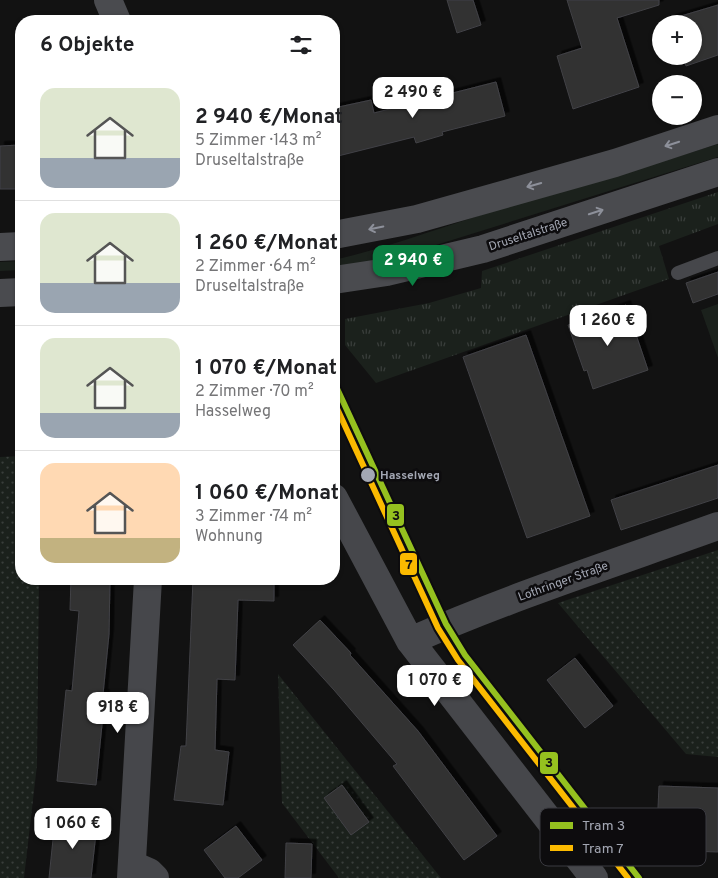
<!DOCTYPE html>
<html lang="de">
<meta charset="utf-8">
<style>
:root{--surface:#fff;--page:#f2f2f2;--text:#202124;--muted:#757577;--line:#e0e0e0;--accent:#0b8043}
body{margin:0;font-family:Overpass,sans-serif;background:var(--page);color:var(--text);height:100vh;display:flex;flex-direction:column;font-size:19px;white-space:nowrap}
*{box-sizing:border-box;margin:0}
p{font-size:16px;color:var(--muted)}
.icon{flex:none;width:28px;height:28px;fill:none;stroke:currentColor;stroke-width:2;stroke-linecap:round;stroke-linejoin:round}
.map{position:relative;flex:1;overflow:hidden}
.details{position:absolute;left:15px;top:15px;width:325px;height:570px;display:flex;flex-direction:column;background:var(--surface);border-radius:20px;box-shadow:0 1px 4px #0004}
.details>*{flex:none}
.tools{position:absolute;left:652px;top:15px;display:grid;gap:10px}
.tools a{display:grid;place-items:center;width:50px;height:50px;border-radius:50%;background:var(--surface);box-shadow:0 1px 4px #0004;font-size:25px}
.price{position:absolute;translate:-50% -42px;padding:0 11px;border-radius:10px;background:#fff;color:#222;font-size:16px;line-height:32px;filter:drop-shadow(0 1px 2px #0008)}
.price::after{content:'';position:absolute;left:50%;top:30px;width:15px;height:11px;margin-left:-8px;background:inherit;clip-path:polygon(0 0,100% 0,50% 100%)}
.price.on{background:var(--accent);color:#fff}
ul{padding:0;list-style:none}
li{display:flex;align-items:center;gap:15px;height:125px;padding:0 25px}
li+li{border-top:1px solid var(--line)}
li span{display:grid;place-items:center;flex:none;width:140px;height:100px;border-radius:15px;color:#555}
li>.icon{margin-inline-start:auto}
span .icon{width:60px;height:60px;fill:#fffc;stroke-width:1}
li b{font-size:21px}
h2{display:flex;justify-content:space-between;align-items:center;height:60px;padding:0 25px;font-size:21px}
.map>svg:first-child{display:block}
</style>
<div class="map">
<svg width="718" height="878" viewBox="0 0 718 878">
<defs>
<pattern id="park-tufts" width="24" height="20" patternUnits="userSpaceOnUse" patternTransform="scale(1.25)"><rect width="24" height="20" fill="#1b211c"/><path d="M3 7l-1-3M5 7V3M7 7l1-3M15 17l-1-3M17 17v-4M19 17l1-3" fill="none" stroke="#393e3b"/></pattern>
<pattern id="garden-dots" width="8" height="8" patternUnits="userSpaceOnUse" patternTransform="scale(1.25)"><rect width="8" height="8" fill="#1b211c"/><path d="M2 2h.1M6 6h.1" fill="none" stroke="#393e3b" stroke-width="1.8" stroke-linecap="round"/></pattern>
<filter id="shadow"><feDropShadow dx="4.5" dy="-4.5" stdDeviation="0" flood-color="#0009"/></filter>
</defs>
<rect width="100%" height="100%" fill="#121212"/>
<path fill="#1b211c" d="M718,144v13l-314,98 -70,13v-8c57,-13 110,-34 166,-51 73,-22 146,-42 218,-65z
M21,261v9l-21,1v-9z
M718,304v54l-17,-48z"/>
<path fill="url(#park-tufts)" d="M718,192v32l-59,22 10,33 -293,104 -31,-38v-26l84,-16 52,-15 1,-17z"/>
<path fill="url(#garden-dots)" d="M21,456v123h18l-2,186 -13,113h-24v-421z
M718,550v207l-32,-3 -128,-151z
M278,674l163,204h-102l-57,-75z"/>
<path fill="#303032" stroke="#424246" filter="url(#shadow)" d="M447,0h26l8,25 -24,8z
M567,0h92v5l-42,13 22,69 -66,22 -16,-53 25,-8z
M718,5v50l-32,11 -3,-10h11v-32h-22l-1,-5z
M496,82l9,34 -63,16 1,3 -27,8 -2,-6 -80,20v-49l37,-8 3,13z
M21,145v44h-21v-43z
M718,272v22l-25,9 -7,-20z
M626,305l22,65 -55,19 -6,-19 -3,1 -16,-46z
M526,335l64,181 -63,22 -64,-181z
M718,465v33l-97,32 -10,-30z
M71,579h39l-1,55 -6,60h2l-9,91 -39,-4 9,-91 6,1 7,-80 -9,-1z
M193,579h81v22l-36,-1 -3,80 -18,-1 -2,71 14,2 -6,53 -49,-5 7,-54h5z
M320,620l31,33 -1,2 68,76 79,105 -33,24 -71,-94 4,-2 -63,-74 -41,-45z
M575,658l38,48 -28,22 -38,-48z
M342,785l27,37 -18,13 -27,-37z
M659,786l59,2v64l-62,-2z
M55,820l42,4 -6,54h-42z
M236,826l26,34 -24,18h-13l-21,-28z
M286,843l26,1 -1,34h-26z"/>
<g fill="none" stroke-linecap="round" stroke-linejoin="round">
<path stroke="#46474b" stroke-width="14" d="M678,273l40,-15"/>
<path stroke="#46474b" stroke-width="28" d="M334,498l76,143 184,237
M410,641c100,-44 205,-78 308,-115
M133,865l16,7 6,6
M131,878l17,-299"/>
<path stroke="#4a4b4f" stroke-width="28" d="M108,0l9,21
M334,235l83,-16 198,-56 103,-34
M0,247l21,-1
M334,280l53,-8 96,-23 235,-77
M0,293l21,-1"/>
<g stroke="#0d0c0e" stroke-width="10">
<path id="tram-1" d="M334,382l112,242 19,31 174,223"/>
</g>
<g stroke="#0d0c0e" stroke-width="10">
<path id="tram-2" d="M334,402l104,226 20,32 170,218"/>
</g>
<use href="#tram-1" stroke="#95c11f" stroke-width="6"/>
<use href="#tram-2" stroke="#fbba00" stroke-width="6"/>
</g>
<defs><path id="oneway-shaft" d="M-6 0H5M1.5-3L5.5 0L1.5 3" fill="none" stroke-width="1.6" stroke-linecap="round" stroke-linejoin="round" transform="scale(1.25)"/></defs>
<g stroke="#8d909a">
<use href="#oneway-shaft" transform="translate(672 144) rotate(162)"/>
<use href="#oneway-shaft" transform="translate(534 185) rotate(164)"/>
<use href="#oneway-shaft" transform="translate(596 212) rotate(-18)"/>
<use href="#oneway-shaft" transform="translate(376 228) rotate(168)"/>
</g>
<circle fill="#a3a7b3" stroke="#0d0c0e" stroke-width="2" cx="368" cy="475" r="8"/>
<g text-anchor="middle" stroke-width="5" stroke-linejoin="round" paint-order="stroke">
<g font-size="12" fill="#a3a7b3" stroke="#0d0c0e">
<text transform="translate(528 234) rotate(-18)" y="4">Druseltalstraße</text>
<text transform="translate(563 581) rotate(-20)" y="4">Lothringer Straße</text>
</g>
<g font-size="12" font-weight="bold" fill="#a3a7b3" stroke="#0d0c0e" text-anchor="start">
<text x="380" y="479">Hasselweg</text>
</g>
</g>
<rect x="540" y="808" width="166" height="58" rx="8" fill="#0d0c0e" stroke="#3a3a40" stroke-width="1"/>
<rect x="550" y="822" width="23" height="7" fill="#95c11f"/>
<rect x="550" y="845" width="23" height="6" fill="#fbba00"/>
<g font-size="14" fill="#a3a7b3">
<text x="582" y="830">Tram 3</text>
<text x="582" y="853">Tram 7</text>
</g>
<g stroke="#0d0c0e" stroke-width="2">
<rect x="386" y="503" width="19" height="24" rx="5" fill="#95c11f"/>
<rect x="399" y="552" width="19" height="24" rx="5" fill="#fbba00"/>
<rect x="539" y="751" width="20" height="24" rx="5" fill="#95c11f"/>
</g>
<g font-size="14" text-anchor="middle" font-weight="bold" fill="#111">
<text x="396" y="520">3</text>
<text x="409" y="569">7</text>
<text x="549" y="767">3</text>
</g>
</svg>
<div class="tools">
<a>+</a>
<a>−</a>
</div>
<b class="price" style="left:413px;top:119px">2 490 €</b>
<b class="price on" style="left:413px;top:287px">2 940 €</b>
<b class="price" style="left:608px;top:347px">1 260 €</b>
<b class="price" style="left:435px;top:707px">1 070 €</b>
<b class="price" style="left:118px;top:734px">918 €</b>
<b class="price" style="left:73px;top:850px">1 060 €</b>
<section class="details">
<h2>6 Objekte<svg class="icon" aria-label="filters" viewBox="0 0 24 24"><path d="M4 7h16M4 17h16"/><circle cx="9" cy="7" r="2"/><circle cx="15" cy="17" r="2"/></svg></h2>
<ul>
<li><span style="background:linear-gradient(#dfe7d0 70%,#9aa5b1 0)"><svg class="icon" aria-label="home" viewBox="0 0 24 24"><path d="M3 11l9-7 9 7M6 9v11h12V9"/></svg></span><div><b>2 940 €/Monat</b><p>5 Zimmer · 143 m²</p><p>Druseltalstraße</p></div></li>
<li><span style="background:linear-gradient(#dfe7d0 70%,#9aa5b1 0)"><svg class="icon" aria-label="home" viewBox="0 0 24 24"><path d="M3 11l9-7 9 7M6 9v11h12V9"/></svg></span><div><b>1 260 €/Monat</b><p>2 Zimmer · 64 m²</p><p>Druseltalstraße</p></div></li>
<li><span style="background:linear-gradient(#dfe7d0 75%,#9aa5b1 0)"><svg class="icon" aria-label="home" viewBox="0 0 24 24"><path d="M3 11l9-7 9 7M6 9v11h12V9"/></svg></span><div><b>1 070 €/Monat</b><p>2 Zimmer · 70 m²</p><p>Hasselweg</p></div></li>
<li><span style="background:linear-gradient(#ffd9b3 75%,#c2b280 0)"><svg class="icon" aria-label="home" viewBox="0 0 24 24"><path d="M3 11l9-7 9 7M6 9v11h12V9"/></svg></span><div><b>1 060 €/Monat</b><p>3 Zimmer · 74 m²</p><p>Wohnung</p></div></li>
</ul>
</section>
</div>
